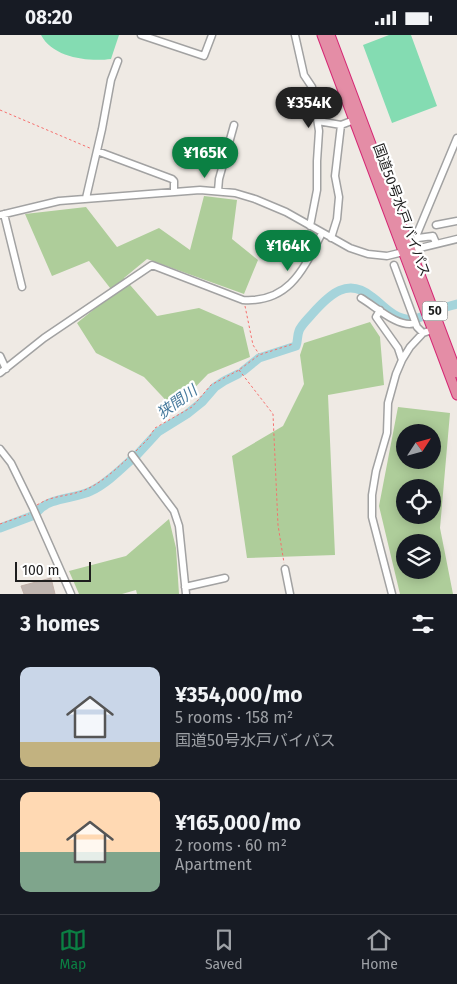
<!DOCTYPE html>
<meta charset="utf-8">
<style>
:root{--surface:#171b24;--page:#242831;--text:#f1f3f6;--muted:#9ea1a6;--line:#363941;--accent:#0b8043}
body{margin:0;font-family:"Fira Sans","Noto Sans JP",sans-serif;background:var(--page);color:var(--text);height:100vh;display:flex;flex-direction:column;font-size:19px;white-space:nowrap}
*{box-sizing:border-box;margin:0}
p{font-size:16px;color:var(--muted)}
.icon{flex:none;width:28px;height:28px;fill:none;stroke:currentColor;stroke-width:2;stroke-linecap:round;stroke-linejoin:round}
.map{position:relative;height:559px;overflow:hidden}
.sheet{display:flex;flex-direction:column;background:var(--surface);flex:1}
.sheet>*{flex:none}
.needle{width:32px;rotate:54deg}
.controls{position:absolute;left:396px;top:389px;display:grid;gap:10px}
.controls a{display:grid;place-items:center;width:45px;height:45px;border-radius:50%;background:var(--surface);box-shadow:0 2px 12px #0003;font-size:25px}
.scale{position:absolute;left:15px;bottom:12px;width:76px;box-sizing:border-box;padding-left:5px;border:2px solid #1e1e1e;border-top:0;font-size:14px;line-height:18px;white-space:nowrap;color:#1e1e1e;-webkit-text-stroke:4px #fff;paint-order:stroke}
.price{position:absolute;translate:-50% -42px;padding:0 11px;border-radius:18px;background:var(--accent);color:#fff;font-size:16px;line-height:32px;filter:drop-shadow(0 1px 2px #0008)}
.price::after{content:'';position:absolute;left:50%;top:30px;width:15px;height:11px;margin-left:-8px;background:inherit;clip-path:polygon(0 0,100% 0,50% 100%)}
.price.on{background:#222;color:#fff}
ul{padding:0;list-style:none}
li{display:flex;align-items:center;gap:15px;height:125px;padding:0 20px}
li+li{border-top:1px solid var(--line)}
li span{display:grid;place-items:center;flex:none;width:140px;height:100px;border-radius:10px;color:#555}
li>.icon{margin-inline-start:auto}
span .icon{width:60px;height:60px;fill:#fffc;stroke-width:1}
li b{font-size:21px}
h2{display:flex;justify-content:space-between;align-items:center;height:60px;padding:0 20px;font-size:21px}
.status{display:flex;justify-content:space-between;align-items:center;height:35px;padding:0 25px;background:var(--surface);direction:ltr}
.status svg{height:14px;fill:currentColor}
.tab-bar{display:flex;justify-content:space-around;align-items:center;height:70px;border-top:1px solid var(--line);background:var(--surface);font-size:14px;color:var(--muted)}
.tab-bar a{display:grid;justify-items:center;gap:2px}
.tab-bar .on{color:var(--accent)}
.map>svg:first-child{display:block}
</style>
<div class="status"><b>08:20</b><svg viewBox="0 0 49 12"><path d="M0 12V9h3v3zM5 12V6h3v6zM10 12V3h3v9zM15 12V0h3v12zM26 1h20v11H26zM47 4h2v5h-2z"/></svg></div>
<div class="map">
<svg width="457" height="559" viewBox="0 0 457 559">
<rect width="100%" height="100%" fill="#efeae4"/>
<path fill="#aecd9a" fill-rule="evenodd" d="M204,161l33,4 -5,39 26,21 -14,34 -97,-35 -23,19 33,38 42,-8 44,19 7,30 -42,17 -34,35 -30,-32 -48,-24 -19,-30 37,-30 -25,-32 -37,15 -27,-62 61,-7 31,40 42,-19 31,22z
M370,287l10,15 4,48 -56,10 7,160 -88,3 -15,-102 51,-30 21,-42 -4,-29 4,-12z
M398,372l52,6 -10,115 13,66h-53l-21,-88zM405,398h27v27h-27zM432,452v28h-27v-28zM405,508h27v27h-27z
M169,484l7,29 3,46h-42l-1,-4 -14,4h-43l-10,-23 57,-15z"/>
<path fill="#84dcb2" d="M41,0h78l-8,24c-22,3 -58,-1 -70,-24z
M389,0h22l26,71 -45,17 -29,-78z"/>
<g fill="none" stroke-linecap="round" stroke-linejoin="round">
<path stroke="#a5d4db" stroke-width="9" d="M446,272l11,-3
M415,284l6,-2
M243,336l16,-13 37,-12c2,-5 1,-10 3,-15 2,-6 10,-13 14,-18 17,-19 35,-36 59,-16 15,11 19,20 39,23
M135,422l23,-25 29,-18 15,-12 13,-15 9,-6 14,-7
M38,476c12,-14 37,-12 53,-20 15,-7 28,-20 40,-31
M0,493l32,-12"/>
</g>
<path fill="#bfb5b0" stroke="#c0afa7" d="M328,70l4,10 -10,2 -2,-9z
M51,543l4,16h-31l-3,-8z"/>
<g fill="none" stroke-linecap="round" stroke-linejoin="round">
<g stroke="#a2a2a2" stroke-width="9">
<path id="minor" d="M141,0l63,21 8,-21
M295,0l9,40 8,12 7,44 -2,30v29l-7,36
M318,86l23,4 13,-5
M97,116l75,28 2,2v10
M218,156l1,-12 15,-54
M86,163l16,-69 9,-49 7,-19
M4,179l18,73
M0,180l59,-14 141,-11 35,3 20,6 31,13 64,36 18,6 19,2 70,-17
M436,190l21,-4
M331,203l6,-19 2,-22 -4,-21 6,-51
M436,208l-3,-7 -15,2 -1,-4 40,-96
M394,230l23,62 6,6 9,-3
M361,263c14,8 38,31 54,25
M380,275l-4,7 22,31 4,12
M0,321l6,13
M0,338l44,-35 108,-73 91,35c47,3 61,-32 79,-67
M0,414l11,14 22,45 38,86
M132,420l42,56 5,15 7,68
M285,534l5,25
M185,552l40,-9
M392,559l-20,-77v-22l4,-24 11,-38 1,-30 8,-29 6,-14 8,-13 13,-14"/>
</g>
<g stroke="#d52874" stroke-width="11">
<path id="highway" d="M322,0l135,360
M330,0l127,338"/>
</g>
<path stroke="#f66f6d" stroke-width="1" stroke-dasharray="2.5 2.5" stroke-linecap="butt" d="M0,75l92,39
M245,271l8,39 6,9
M239,335l34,44 5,111 6,38
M136,416l12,-12 7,-11 37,-21 19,-22 28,-15 20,-15 34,-11
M37,470c16,-10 28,-8 45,-14 17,-6 32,-20 45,-32
M0,489l29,-10"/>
<use href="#minor" stroke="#fff" stroke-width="6"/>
<use href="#highway" stroke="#e48da6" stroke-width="9"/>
</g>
<g text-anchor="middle" stroke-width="4.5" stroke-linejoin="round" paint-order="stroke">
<rect fill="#fff" stroke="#626262" stroke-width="1" x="422.5" y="266.5" width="25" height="19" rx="4"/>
<g font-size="12" font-weight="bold" fill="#1e1e1e">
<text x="435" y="280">50</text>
</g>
<g font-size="14" fill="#1e1e1e" stroke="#fff">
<text transform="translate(402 175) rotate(70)" y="5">国道50号水戸バイパス</text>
</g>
<g font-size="15" font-style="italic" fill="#46799c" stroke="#fff">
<text transform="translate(177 367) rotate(-36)" y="5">狭間川</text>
</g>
</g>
</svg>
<div class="controls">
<a><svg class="needle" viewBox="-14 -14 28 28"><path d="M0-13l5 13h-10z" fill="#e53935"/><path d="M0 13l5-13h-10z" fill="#9ea1a6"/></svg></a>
<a><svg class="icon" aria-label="locate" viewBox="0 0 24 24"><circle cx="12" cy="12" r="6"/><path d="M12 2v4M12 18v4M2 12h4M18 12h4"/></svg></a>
<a><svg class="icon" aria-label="layers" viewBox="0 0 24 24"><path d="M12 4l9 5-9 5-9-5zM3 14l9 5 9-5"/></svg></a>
</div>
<div class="scale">100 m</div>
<b class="price on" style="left:309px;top:94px">¥354K</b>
<b class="price" style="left:205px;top:144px">¥165K</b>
<b class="price" style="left:288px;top:237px">¥164K</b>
</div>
<section class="sheet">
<h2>3 homes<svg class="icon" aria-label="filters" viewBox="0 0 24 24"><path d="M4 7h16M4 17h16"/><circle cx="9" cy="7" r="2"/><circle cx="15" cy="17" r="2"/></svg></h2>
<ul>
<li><span style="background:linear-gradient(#c9d6e8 75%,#c2b280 0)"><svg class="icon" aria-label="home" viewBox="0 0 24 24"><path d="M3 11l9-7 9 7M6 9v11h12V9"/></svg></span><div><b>¥354,000/mo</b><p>5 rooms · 158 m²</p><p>国道50号水戸バイパス</p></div></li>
<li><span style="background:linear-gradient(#ffd9b3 60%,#7fa58c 0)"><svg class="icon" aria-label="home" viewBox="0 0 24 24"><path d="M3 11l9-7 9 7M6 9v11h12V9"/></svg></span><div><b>¥165,000/mo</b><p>2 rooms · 60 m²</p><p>Apartment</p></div></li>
</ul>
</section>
<nav class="tab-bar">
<a class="on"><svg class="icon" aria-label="map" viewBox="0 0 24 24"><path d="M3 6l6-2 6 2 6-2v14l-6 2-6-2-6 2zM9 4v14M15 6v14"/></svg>Map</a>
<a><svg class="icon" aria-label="saved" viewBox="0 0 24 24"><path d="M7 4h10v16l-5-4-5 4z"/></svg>Saved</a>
<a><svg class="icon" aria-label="home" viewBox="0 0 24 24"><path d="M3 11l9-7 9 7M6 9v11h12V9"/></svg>Home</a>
</nav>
